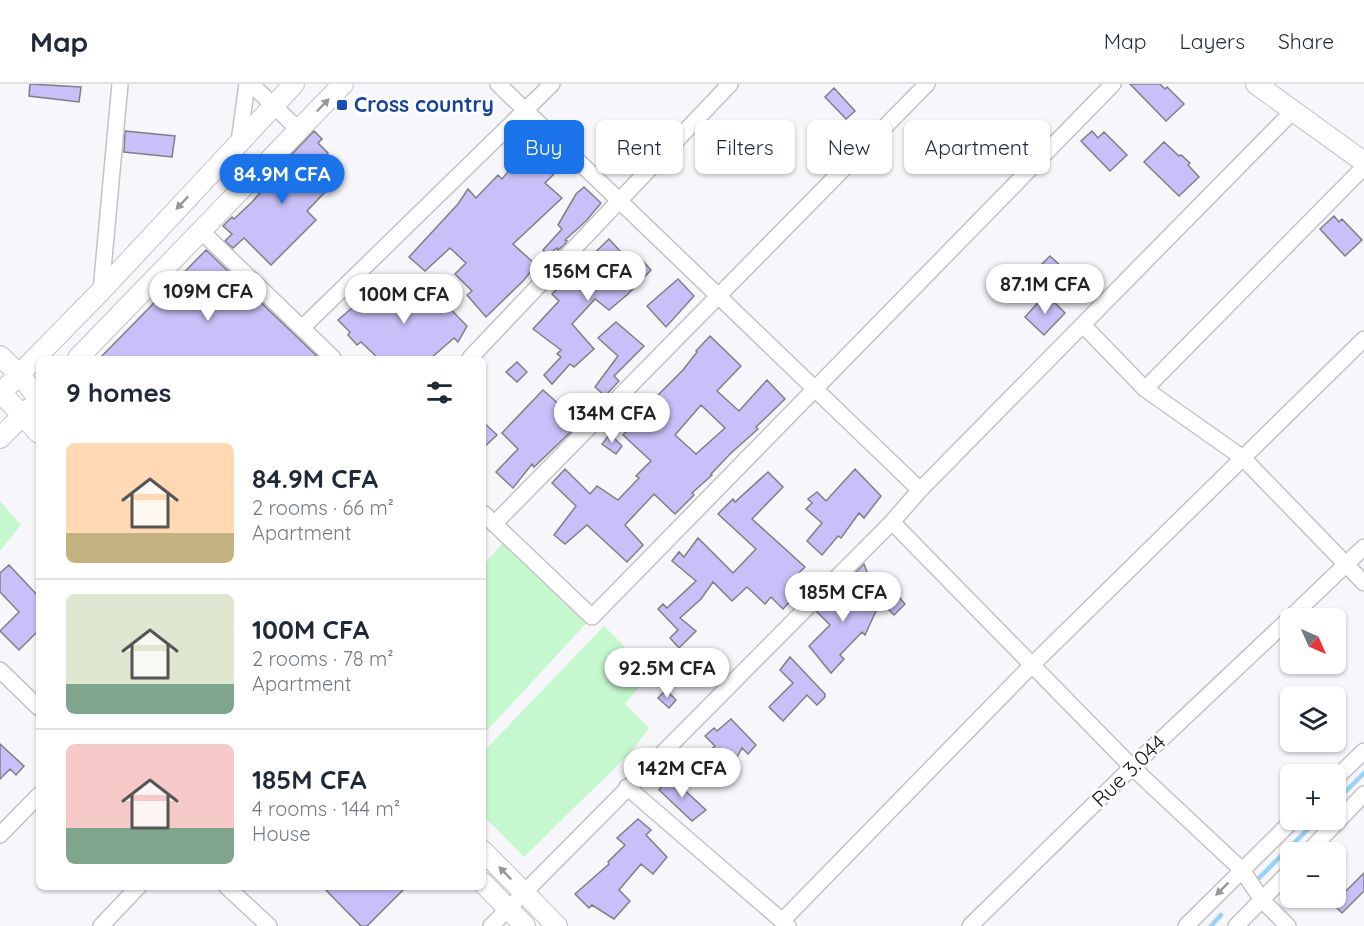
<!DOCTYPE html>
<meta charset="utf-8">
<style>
:root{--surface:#fff;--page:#f6f6f7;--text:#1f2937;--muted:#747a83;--line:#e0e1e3;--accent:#1a73e8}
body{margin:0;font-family:Quicksand,sans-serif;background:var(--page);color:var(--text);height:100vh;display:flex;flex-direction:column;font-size:22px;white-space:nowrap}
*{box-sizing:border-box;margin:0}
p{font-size:20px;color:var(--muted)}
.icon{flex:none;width:33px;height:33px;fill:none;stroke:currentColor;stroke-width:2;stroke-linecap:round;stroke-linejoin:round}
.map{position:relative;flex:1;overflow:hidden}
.drawer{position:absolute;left:36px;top:272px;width:450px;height:534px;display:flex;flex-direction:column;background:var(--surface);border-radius:9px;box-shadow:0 2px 4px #0004}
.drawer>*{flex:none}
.banner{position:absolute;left:504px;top:36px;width:570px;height:54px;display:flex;gap:12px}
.needle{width:39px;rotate:135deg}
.buttons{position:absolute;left:1280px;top:524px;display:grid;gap:12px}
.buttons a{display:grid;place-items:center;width:66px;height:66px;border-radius:9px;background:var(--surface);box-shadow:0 2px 4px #0004;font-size:30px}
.price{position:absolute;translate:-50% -51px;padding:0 14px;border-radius:21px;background:#fff;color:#222;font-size:20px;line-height:39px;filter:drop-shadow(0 2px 3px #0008)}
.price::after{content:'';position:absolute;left:50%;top:36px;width:18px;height:14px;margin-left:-9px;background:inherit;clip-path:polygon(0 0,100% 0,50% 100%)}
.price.current{background:var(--accent);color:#fff}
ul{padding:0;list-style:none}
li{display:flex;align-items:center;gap:18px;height:150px;padding:0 30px}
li+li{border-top:2px solid var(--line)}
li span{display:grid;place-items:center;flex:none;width:168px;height:120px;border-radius:9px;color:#555}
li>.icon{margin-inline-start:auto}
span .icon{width:72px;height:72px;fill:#fffc;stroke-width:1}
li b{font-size:26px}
h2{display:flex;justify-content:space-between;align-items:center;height:72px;padding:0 30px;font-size:26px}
.tag{padding:0 21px;border-radius:9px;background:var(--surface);box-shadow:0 2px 4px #0004;font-size:21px;line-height:54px}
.tag.current{background:var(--accent);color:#fff}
header{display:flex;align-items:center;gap:36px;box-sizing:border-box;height:84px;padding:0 30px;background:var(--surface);border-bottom:2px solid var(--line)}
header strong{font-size:28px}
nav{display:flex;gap:33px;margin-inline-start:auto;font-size:21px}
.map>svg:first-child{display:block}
</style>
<header>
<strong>Map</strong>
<nav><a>Map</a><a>Layers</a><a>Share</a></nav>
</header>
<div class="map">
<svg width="1364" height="842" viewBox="0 0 1364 842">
<rect width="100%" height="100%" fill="#f7f6fb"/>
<path fill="#c6f8d0" d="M0,417l21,24 -21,26z
M504,457l88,76 -109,118v-169z
M604,542l47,47 -26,31 24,24 -18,24 -107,105 -41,-42v-63z"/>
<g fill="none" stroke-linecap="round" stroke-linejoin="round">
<path stroke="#99d2f8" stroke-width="4.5" d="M1335,718l29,-29
M1254,799l64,-64
M1211,842l10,-11"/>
</g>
<path fill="#cac0f9" stroke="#7f7f83" stroke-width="1.5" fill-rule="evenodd" d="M30,0l51,3 -2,15 -50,-6z
M1130,0h30l5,5 2,-2 17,17 -18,17z
M834,4l21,23 -9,8 -21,-22z
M125,47l50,5 -3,21 -48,-5z
M314,47l8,8 -4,4 10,10 -20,21 18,17 -19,20 9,9 -45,45 -27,-27 -11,10 -8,-7 7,-7 -9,-8 9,-9 2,2 18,-17 40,-45 -2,-1z
M1092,47l6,7 6,-6 23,23 -17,16 -29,-30z
M524,57l30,33 -9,9 17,15 -49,46 23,21 -12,15 -38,37 -19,-22 5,-4 -17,-17 11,-11 -16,-15 -25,23 -16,-14 49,-53 10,-15 8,9 22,-23 4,4 15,-18 -7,-8z
M1164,58l15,14 2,-1 9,8 -2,2 11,12 -20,19 -35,-34z
M584,103l17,16 -15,18 -21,19 2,1 -3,4 -6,5 -1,-2 -9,7 -5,-5 19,-21 -4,-4 18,-31z
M1334,132l5,6 3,-3 20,21 -17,16 -25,-27z
M609,155l22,24 8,-6 12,13 -23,24 -19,16 -14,-11 -23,25 22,25 -20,18 -4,-3 -18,20 -8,-9 17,-18 -4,-3 4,-4 -28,-21 26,-28 -7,-7z
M206,166l113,108h-219z
M1050,172l13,12 -20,21 -13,-13z
M678,195l16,17 -28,31 -19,-21z
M425,199l42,43 -9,16 -4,-4 -23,20h-53l-17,-16 -4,3 -9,-10 2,-3 -12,-12 21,-18 6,7 19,-21 19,19z
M1046,210l19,19 -21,22 -19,-18z
M616,238l28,24 -30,30 5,5 -14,15 -10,-9 23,-31 -20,-18z
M710,252l31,30 -24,25 22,20 28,-31 18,19 -29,28 2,2 -27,24 -20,21 1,1 -20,18 2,2 -19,19 -21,-20 -29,31 18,20 -16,17 -40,-37 -22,19 -11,-9 22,-29 -24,-23 13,-14 25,25 7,-8 21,14 21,-22 -3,-2 15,-15 -28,-26 30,-35 30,-30 14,-18 -1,-1zM701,321l24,23 -29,26 -21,-19z
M517,278l10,10 -10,10 -11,-10z
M543,306l37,33 -46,44 -2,-3 -19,24 -17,-16 22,-23 -16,-16z
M483,338l14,13 -14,13z
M610,350l12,12 -6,8 -14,-10z
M855,385l26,27 -17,22 -5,-5 -18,25 -3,-2 -16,19 -15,-14 15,-18 -16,-14 6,-6 -4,-4 9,-7 9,9z
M768,388l15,15 -31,32 53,48 -17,16 10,10 -15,16 -12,-12 -6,7 -18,-17 -15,14 -19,-19 -12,17 -21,19 16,13 -17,17 -9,-10 8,-8 -20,-21 5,-5 4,4 29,-27 -24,-20 7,-9 5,5 14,-19 35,35 23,-24 -38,-35 15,-15 2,3z
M864,480l3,8 -13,15 22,24 -11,24 -3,-3 -22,23 4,4 -13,14 -22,-27 21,-21 -13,-13 18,-18 5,5 13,-13 -6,-5z
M9,481l30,32v33l-20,20 -19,-19 19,-19 -19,-20v-19z
M896,510l9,10 -11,11 -9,-9z
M790,573l35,37v3l-8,8 -10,-10 -24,26 -14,-14 24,-24 -13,-13z
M666,606l10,10 -7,8 -11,-10z
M731,635l25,26 -8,9 -6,-6 -11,20 5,4 -6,9 -27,-25 12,-10 -10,-10 9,-8 3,3z
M0,660l24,22 -8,9 -6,-6 -10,10z
M669,692l37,34 -14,11 -33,-31z
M638,735l13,11 -5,5 21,22 -14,17 -12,-10 -22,26 11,11 -16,18 -22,-14 -3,3 -14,-14 34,-30 -1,-2 17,-17 -8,-7z
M1364,789v18l-22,22 -9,-9z
M322,802h85l-40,40h-6z"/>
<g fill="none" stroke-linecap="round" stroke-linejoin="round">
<g stroke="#c3c3c7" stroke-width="18">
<path id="minor" d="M251,0l48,46
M498,0l422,406
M239,58l8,-58
M201,147l132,127
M101,207l19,-207
M1083,241l62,64 98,69 121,125
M303,243l249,-243
M470,274l260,-274
M1145,305l219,-222
M483,429l109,104 521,-533
M892,438l240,245 110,103 20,30 26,26
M494,440l433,-440
M1290,534l74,-71
M0,586l39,38
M1335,695l29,-28
M627,703l161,139
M0,751l39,-40
M1308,768l56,-58
M226,802l43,40
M783,836l249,-255 332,-326
M101,842l38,-40
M491,842l401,-404 28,-32 373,-379
M970,842l162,-159 158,-149
M1186,842l108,-107
M1236,842l54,-55"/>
</g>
<g stroke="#c3c3c7" stroke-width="22">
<path id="major" d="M1256,0l108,78
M0,272l19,18 20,25
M78,274l265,-274
M0,308l39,41
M0,310l101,-103 193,-207
M0,354l30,-30
M483,767l74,75
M483,799l42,43"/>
</g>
<use href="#minor" stroke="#fff" stroke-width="15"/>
<use href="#major" stroke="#fff" stroke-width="20"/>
</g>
<defs><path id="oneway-solid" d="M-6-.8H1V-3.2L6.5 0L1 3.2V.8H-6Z" transform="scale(1.5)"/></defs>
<g fill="#979797">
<use href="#oneway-solid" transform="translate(323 21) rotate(-46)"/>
<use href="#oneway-solid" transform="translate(182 119) rotate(133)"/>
<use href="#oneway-solid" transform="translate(505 789) rotate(-134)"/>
<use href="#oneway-solid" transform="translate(1222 805) rotate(135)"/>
</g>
<rect fill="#1a4fb4" stroke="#fff" stroke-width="2" x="336" y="15" width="12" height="12" rx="3"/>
<g text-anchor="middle" stroke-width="5" stroke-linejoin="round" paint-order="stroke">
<g font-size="21" font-weight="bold" fill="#164399" stroke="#fff" text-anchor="start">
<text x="354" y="28">Cross country</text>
</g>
<g font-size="21" fill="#171718" stroke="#fff">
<text transform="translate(1129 687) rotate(-44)" y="7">Rue 3.044</text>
</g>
</g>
</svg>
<div class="buttons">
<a><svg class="needle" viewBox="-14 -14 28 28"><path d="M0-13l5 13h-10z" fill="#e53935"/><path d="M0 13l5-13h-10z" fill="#747a83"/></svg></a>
<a><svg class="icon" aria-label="layers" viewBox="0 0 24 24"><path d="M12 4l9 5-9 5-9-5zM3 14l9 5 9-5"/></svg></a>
<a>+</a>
<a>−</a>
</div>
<b class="price current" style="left:282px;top:121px">84.9M CFA</b>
<b class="price" style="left:588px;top:218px">156M CFA</b>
<b class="price" style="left:1045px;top:231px">87.1M CFA</b>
<b class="price" style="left:208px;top:238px">109M CFA</b>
<b class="price" style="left:404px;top:241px">100M CFA</b>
<b class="price" style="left:612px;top:360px">134M CFA</b>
<b class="price" style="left:843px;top:539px">185M CFA</b>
<b class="price" style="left:667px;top:615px">92.5M CFA</b>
<b class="price" style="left:682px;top:715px">142M CFA</b>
<div class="banner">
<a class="tag current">Buy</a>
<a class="tag">Rent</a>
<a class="tag">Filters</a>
<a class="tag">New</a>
<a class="tag">Apartment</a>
</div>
<section class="drawer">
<h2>9 homes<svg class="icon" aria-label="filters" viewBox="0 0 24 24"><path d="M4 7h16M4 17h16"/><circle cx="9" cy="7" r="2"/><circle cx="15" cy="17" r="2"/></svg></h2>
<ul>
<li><span style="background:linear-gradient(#ffd9b3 75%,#c2b280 0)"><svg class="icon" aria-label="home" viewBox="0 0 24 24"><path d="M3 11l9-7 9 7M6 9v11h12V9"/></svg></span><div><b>84.9M CFA</b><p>2 rooms · 66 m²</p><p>Apartment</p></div></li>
<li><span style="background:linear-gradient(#dfe7d0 75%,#7fa58c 0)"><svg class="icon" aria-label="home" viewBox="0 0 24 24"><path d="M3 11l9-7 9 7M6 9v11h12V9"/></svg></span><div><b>100M CFA</b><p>2 rooms · 78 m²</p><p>Apartment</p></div></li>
<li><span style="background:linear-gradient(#f6c9c9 70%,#7fa58c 0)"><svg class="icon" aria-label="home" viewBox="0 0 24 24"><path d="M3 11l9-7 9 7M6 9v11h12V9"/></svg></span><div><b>185M CFA</b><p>4 rooms · 144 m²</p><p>House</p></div></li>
</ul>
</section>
</div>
